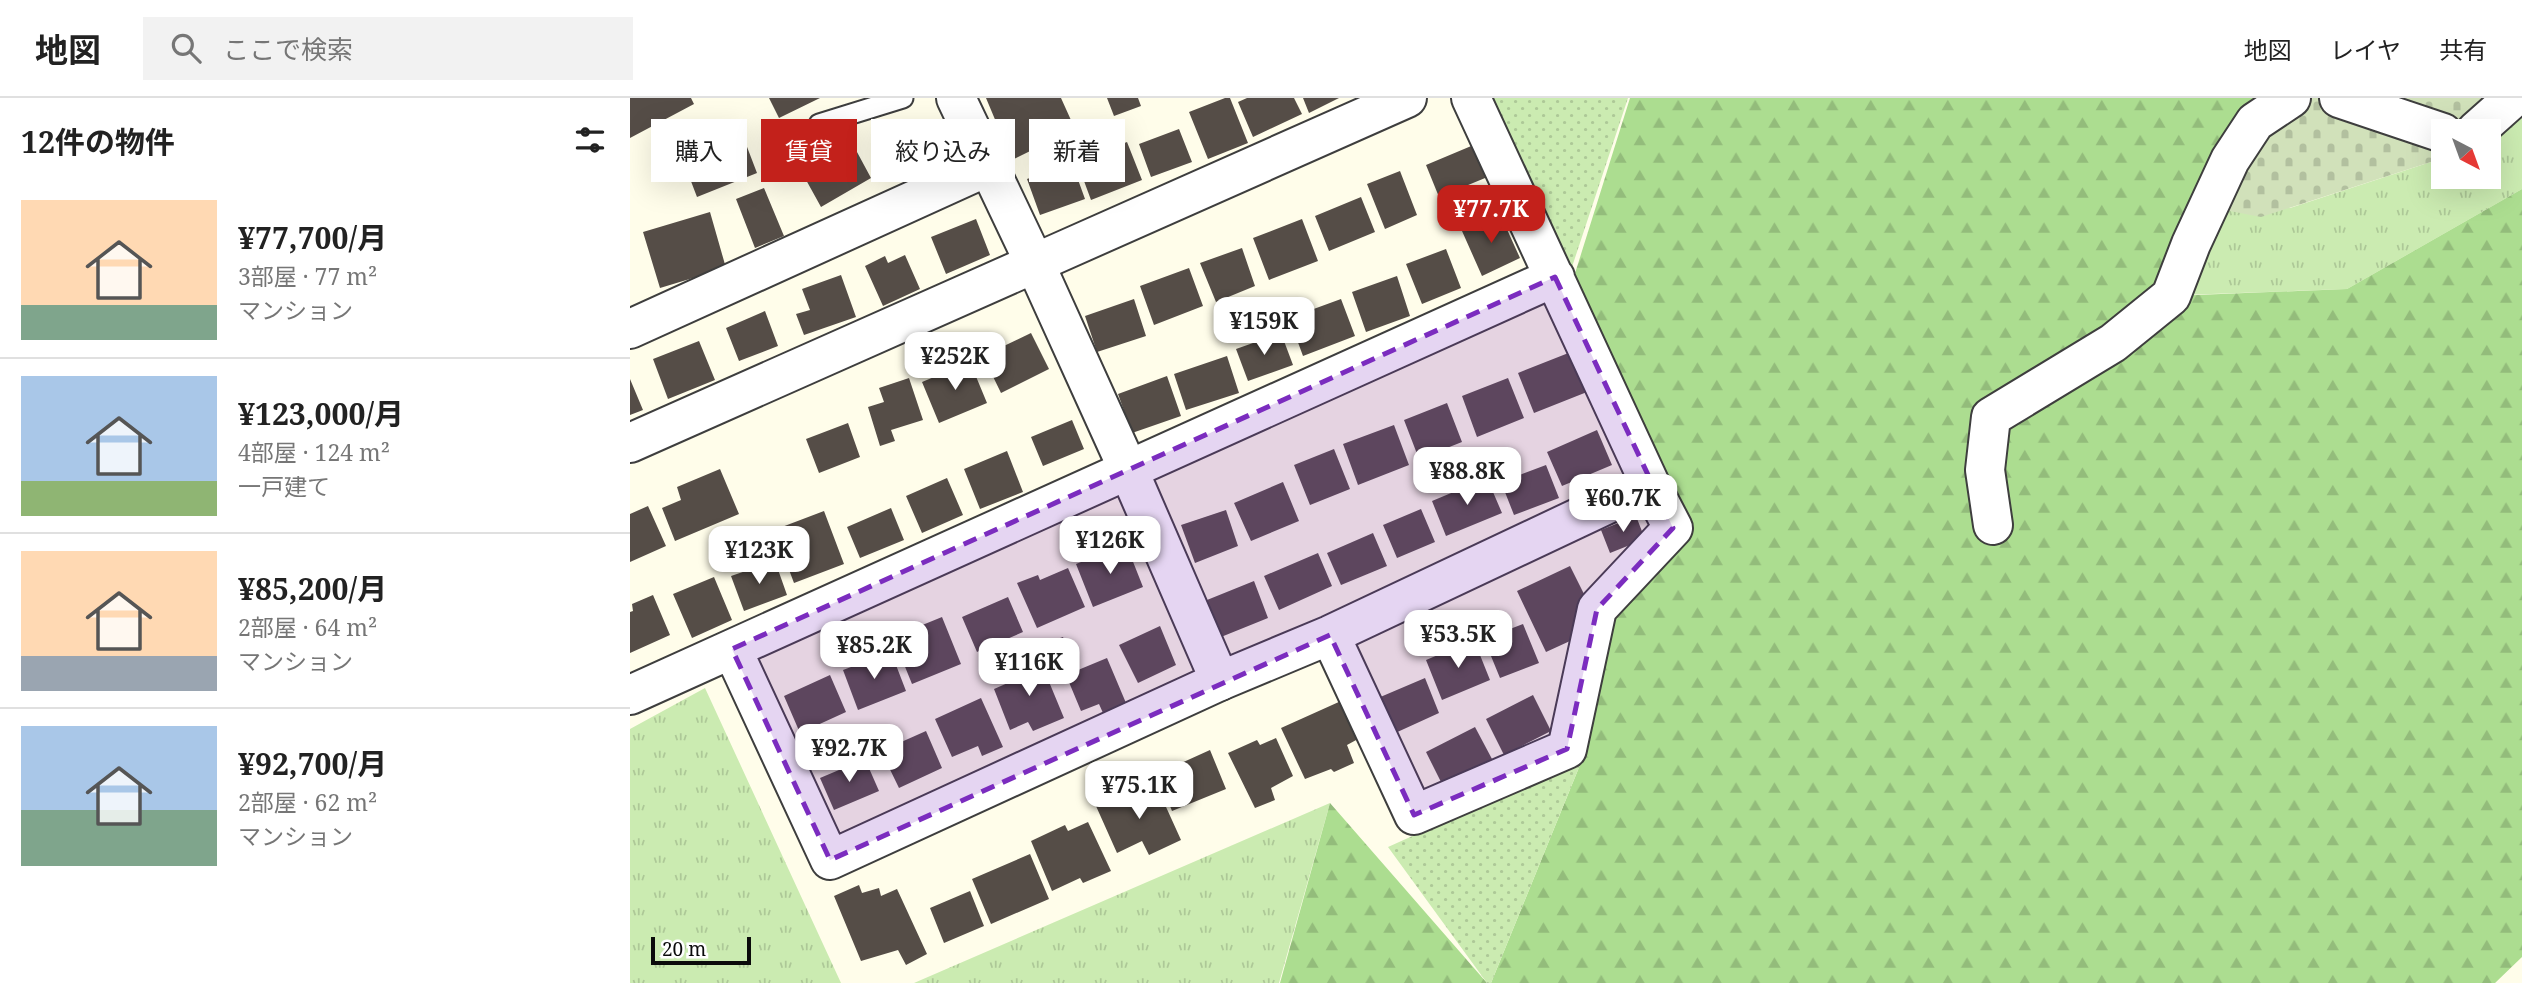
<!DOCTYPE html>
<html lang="ja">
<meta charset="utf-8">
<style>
:root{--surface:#fff;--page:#f2f2f2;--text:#222;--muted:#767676;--line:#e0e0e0;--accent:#c3211b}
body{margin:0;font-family:"Noto Serif","Noto Sans JP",serif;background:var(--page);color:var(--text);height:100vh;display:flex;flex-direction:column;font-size:26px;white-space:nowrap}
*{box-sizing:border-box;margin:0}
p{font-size:23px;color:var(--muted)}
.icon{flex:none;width:38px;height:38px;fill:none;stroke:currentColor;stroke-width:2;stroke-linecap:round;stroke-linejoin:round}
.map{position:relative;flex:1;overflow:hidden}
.panel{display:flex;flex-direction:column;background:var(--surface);width:630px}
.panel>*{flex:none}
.banner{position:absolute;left:21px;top:21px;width:665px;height:63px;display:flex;gap:14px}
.needle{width:46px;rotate:139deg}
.tools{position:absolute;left:1801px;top:21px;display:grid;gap:14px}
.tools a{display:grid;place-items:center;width:70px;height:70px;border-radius:0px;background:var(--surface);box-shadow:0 7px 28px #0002;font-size:35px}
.scale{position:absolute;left:21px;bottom:18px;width:100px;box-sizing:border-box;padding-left:7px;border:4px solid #0b0b0b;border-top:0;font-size:19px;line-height:24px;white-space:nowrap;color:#0b0b0b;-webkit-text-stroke:5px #fff;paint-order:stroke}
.price{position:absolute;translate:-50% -60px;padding:0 16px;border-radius:14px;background:#fff;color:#222;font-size:23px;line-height:46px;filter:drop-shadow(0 2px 4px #0008)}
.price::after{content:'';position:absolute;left:50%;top:42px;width:21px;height:16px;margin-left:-10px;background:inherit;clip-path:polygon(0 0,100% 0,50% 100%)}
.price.current{background:var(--accent);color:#fff}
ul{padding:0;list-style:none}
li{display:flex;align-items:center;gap:21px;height:175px;padding:0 21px}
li+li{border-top:2px solid var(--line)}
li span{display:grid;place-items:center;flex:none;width:196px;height:140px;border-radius:0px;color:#555}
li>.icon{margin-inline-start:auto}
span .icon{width:84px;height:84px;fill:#fffc;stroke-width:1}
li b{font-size:30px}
h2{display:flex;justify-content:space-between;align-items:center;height:84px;padding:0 21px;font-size:30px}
.chip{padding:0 24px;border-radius:0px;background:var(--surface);box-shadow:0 7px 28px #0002;font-size:24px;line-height:63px}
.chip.current{background:var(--accent);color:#fff}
header{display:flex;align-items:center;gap:42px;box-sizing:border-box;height:98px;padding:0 35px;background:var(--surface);border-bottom:2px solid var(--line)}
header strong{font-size:33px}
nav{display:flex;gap:38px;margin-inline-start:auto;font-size:24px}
.search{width:490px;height:63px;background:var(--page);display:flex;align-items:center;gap:18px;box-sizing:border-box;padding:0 24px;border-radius:0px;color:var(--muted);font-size:26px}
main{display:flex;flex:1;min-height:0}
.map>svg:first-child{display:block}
</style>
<header>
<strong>地図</strong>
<div class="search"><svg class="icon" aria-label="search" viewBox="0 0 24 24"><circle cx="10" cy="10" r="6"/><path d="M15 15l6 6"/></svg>ここで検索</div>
<nav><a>地図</a><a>レイヤ</a><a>共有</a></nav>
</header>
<main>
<section class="panel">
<h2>12件の物件<svg class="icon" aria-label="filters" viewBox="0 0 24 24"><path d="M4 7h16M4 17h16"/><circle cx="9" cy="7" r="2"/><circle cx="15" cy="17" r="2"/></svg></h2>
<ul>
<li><span style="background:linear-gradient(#ffd9b3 75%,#7fa58c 0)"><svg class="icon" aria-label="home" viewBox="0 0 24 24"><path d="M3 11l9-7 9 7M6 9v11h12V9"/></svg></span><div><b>¥77,700/月</b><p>3部屋 · 77 m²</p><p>マンション</p></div></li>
<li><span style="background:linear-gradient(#a9c7e8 75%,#8fb573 0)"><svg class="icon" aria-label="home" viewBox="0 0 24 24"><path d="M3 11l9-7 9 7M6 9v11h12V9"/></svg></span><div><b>¥123,000/月</b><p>4部屋 · 124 m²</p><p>一戸建て</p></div></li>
<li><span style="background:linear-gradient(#ffd9b3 75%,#9aa5b1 0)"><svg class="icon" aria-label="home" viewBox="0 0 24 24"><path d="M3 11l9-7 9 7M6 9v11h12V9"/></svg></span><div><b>¥85,200/月</b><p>2部屋 · 64 m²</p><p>マンション</p></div></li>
<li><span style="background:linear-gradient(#a9c7e8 60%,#7fa58c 0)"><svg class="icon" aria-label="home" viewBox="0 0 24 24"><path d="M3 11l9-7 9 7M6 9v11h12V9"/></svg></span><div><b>¥92,700/月</b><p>2部屋 · 62 m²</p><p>マンション</p></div></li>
</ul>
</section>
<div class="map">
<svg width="1892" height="885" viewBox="0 0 1892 885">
<defs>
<pattern id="grass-tufts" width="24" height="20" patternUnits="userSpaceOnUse" patternTransform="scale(1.75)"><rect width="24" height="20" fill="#cbebb1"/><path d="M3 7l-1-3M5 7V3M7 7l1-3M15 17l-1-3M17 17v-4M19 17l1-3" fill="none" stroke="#adc897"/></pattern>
<pattern id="forest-firs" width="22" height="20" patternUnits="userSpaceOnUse" patternTransform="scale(1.75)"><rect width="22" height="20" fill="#acdd90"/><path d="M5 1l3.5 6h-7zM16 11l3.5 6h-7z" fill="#93bc7b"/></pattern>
<pattern id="cemetery-stones" width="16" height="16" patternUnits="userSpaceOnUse" patternTransform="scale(1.75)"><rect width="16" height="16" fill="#d1e1ba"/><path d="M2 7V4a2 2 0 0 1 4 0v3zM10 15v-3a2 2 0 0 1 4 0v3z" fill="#b2c09f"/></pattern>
<pattern id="park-dots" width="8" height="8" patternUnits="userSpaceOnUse" patternTransform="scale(1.75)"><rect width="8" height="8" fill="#cbebb1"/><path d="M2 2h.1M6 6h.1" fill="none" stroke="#adc897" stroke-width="1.8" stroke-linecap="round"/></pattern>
</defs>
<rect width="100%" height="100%" fill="#fffdea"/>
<path fill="url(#grass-tufts)" d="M1892,0v91l-175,100 -164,6 41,-85 66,-2 153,-50v19h45v-46z
M75,590l136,295h-211v-254z
M700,705l-51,180h-365z"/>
<path fill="url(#forest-firs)" d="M1000,0h647l-105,198 175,-7 175,-100v768l-27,26h-1004l91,-223 19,-156 79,-70 -114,-232z
M700,705l157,180h-207z"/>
<path fill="url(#cemetery-stones)" d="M1645,0h238l-70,33v27l-182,59 -52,-10z"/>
<path fill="url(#park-dots)" d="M842,0h156l-59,178z
M952,662l-91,223h-4l-99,-136z"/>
<path fill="#554d47" d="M0,0h61l3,6 -64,34z
M139,0h51l-41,20z
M356,0h75l14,31 -63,31z
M477,0h31l3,8 -27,10z
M595,0h5l18,45 -40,16 -19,-47z
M617,0h47l8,16 -49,23 -15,-35z
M673,0h36l-30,15z
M549,31l13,33 -41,15 -12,-33z
M114,41l13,34 -60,24 -13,-34z
M220,41l21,39 -50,29 -21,-38z
M497,44l15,38 -51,20 -14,-38z
M846,46l14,32 -51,21 -13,-32z
M442,65l13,36 -45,16 -13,-36z
M770,73l17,44 -32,14 -18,-45z
M134,90l20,48 -29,12 -19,-49z
M731,99l14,35 -46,19 -14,-35z
M80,114l16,56 -66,20 -17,-56z
M870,116l20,44 -38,18 -20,-45z
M346,121l14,36 -44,19 -15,-37z
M672,121l16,42 -49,19 -16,-42z
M612,150l13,38 -39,16 -16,-39z
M816,151l15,39 -39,16 -16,-40z
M275,157l15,34 -37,17 -18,-40 20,-10 3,7z
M559,170l14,38 -49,19 -14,-39z
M211,177l15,42 -52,18 -8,-21 14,-4 -8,-21z
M767,178l13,40 -44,16 -14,-40z
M504,201l12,37 -49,16 -12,-36z
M711,201l14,37 -52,20 -14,-38z
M135,213l13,35 -39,15 -13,-33z
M401,235l18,36 -48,24 -18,-37z
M651,235l12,32 -45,16 -12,-32z
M69,243l16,39 -47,19 -15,-40z
M941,254l16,40 -53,21 -16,-40z
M597,258l12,37 -53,17 -12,-36z
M340,264l17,41 -48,20 -17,-41z
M537,278l14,40 -49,17 -14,-39z
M279,280l14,42 -32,10 4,11 -15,5 -12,-39 16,-5 -5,-14z
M878,280l16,40 -47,19 -15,-41z
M0,281l13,31 -13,5z
M817,305l15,39 -43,17 -15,-39z
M442,322l12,29 -41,17 -12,-29z
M218,325l12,34 -41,16 -13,-34z
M764,327l15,40 -51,20 -15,-41z
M967,332l15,35 -50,21 -15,-34z
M704,351l16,40 -40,16 -16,-40z
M377,353l16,41 -43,17 -16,-40z
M916,367l13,33 -45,17 -13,-33z
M90,371l19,45 -64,27 -13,-33 19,-8 -4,-13z
M317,380l16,37 -41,18 -16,-37z
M857,380l15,35 -56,23 -14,-35z
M653,384l16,39 -48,20 -17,-38z
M18,408l18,40 -36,16v-48z
M261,410l13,32 -44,18 -13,-31z
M791,411l14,33 -38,16 -14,-33z
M596,412l12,36 -43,17 -14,-38z
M194,413l20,53 -50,19 -20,-53z
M1006,418l9,23 -35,14 -9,-23z
M743,435l14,33 -46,19 -14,-32z
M496,446l17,43 -50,20 -17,-43z
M688,455l14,33 -53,24 -15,-34z
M145,463l12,34 -43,16 -13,-35z
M940,468l15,30 -15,45 -24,11 -29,-61z
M438,470l17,39 -48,21 -20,-45 21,-8 2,5z
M84,479l18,43 -40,18 -19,-44z
M624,483l14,37 -47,19 -14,-37z
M23,497l17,40 -40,18v-41l3,-1 -1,-7z
M378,499l15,35 -46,20 -15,-35z
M312,519l19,47 -49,20 -19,-47z
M893,526l16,39 -39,15 -16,-39z
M530,528l16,39 -38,18 -19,-38z
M433,539l10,26 -27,9 -9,-26z
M844,542l16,40 -48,20 -16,-40z
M261,554l15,39 -48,19 -15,-40z
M477,560l19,45 -23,10 -4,-9 -18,7 -15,-36z
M410,562l24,58 -31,13 -5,-9 -18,8 -16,-41 16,-7 -4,-9z
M200,577l16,37 -46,21 -16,-37z
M795,580l14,35 -46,21 -15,-36z
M903,597l18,36 -47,24 -18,-36z
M351,600l22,49 -21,9 -4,-10 -26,11 -17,-38z
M711,603l17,38 -11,6 7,18 -20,9 -3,-3 -26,10 -24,-51z
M845,629l17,32 -50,25 -16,-32z
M296,633l16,37 -43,20 -18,-37z
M646,640l17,38 -22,12 4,12 -20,8 -27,-55 29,-13 3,5z
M580,652l16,39 -54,22 -15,-37z
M235,661l14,32 -45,19 -14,-32z
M527,689l24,53 -32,15 -7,-14 -25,12 -21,-47 36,-16 3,7z
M458,724l23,49 -28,12 -3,-5 -28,13 -21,-50 34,-16 3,6z
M400,756l19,45 -58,25 -19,-45z
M229,787l3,8 17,-5 2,8 16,-7 30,65 -21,11 -8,-15 -37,11 -27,-65z
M340,793l14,35 -40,17 -14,-35z"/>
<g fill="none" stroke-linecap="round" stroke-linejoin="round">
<g stroke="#3e3e3e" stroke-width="23">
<path id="service" d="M189,26l84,-26"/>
</g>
<g stroke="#3e3e3e" stroke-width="42">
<path id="minor" d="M1709,0l104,35
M1846,33l37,-33
M0,231l357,-162
M0,345l777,-345
M1363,427l-8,-55 6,-53 122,-74 58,-47 20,-52 39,-84 25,-38 36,-24
M700,537l84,180 153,-66 30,-140 76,-81 -23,-44
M102,551l98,211 390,-179 110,-46 320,-151 -179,-386
M0,597l925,-418"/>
</g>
<g stroke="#3e3e3e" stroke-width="42">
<path id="tertiary" d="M326,0l79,166 93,205 92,212"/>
</g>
<use href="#service" stroke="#fff" stroke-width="19"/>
<use href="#minor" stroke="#fff" stroke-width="38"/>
<use href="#tertiary" stroke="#fff" stroke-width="38"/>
</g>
<path fill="#7b2cbf" fill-opacity="0.2" stroke="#7b2cbf" stroke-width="5" stroke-dasharray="14 9" stroke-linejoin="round" d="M925,179l118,251 -76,81 -30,140 -153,66 -84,-180 -500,225 -98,-211z"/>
</svg>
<div class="tools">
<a><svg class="needle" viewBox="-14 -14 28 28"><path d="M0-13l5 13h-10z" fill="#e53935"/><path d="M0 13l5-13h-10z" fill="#767676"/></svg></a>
</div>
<div class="scale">20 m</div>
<b class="price current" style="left:861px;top:147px">¥77.7K</b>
<b class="price" style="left:634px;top:259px">¥159K</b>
<b class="price" style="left:325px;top:294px">¥252K</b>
<b class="price" style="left:837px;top:409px">¥88.8K</b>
<b class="price" style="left:993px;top:436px">¥60.7K</b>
<b class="price" style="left:480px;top:478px">¥126K</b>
<b class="price" style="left:129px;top:488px">¥123K</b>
<b class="price" style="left:828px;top:572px">¥53.5K</b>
<b class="price" style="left:244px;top:583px">¥85.2K</b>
<b class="price" style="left:399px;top:600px">¥116K</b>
<b class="price" style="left:219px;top:686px">¥92.7K</b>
<b class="price" style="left:509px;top:723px">¥75.1K</b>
<div class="banner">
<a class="chip">購入</a>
<a class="chip current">賃貸</a>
<a class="chip">絞り込み</a>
<a class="chip">新着</a>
</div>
</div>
</main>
